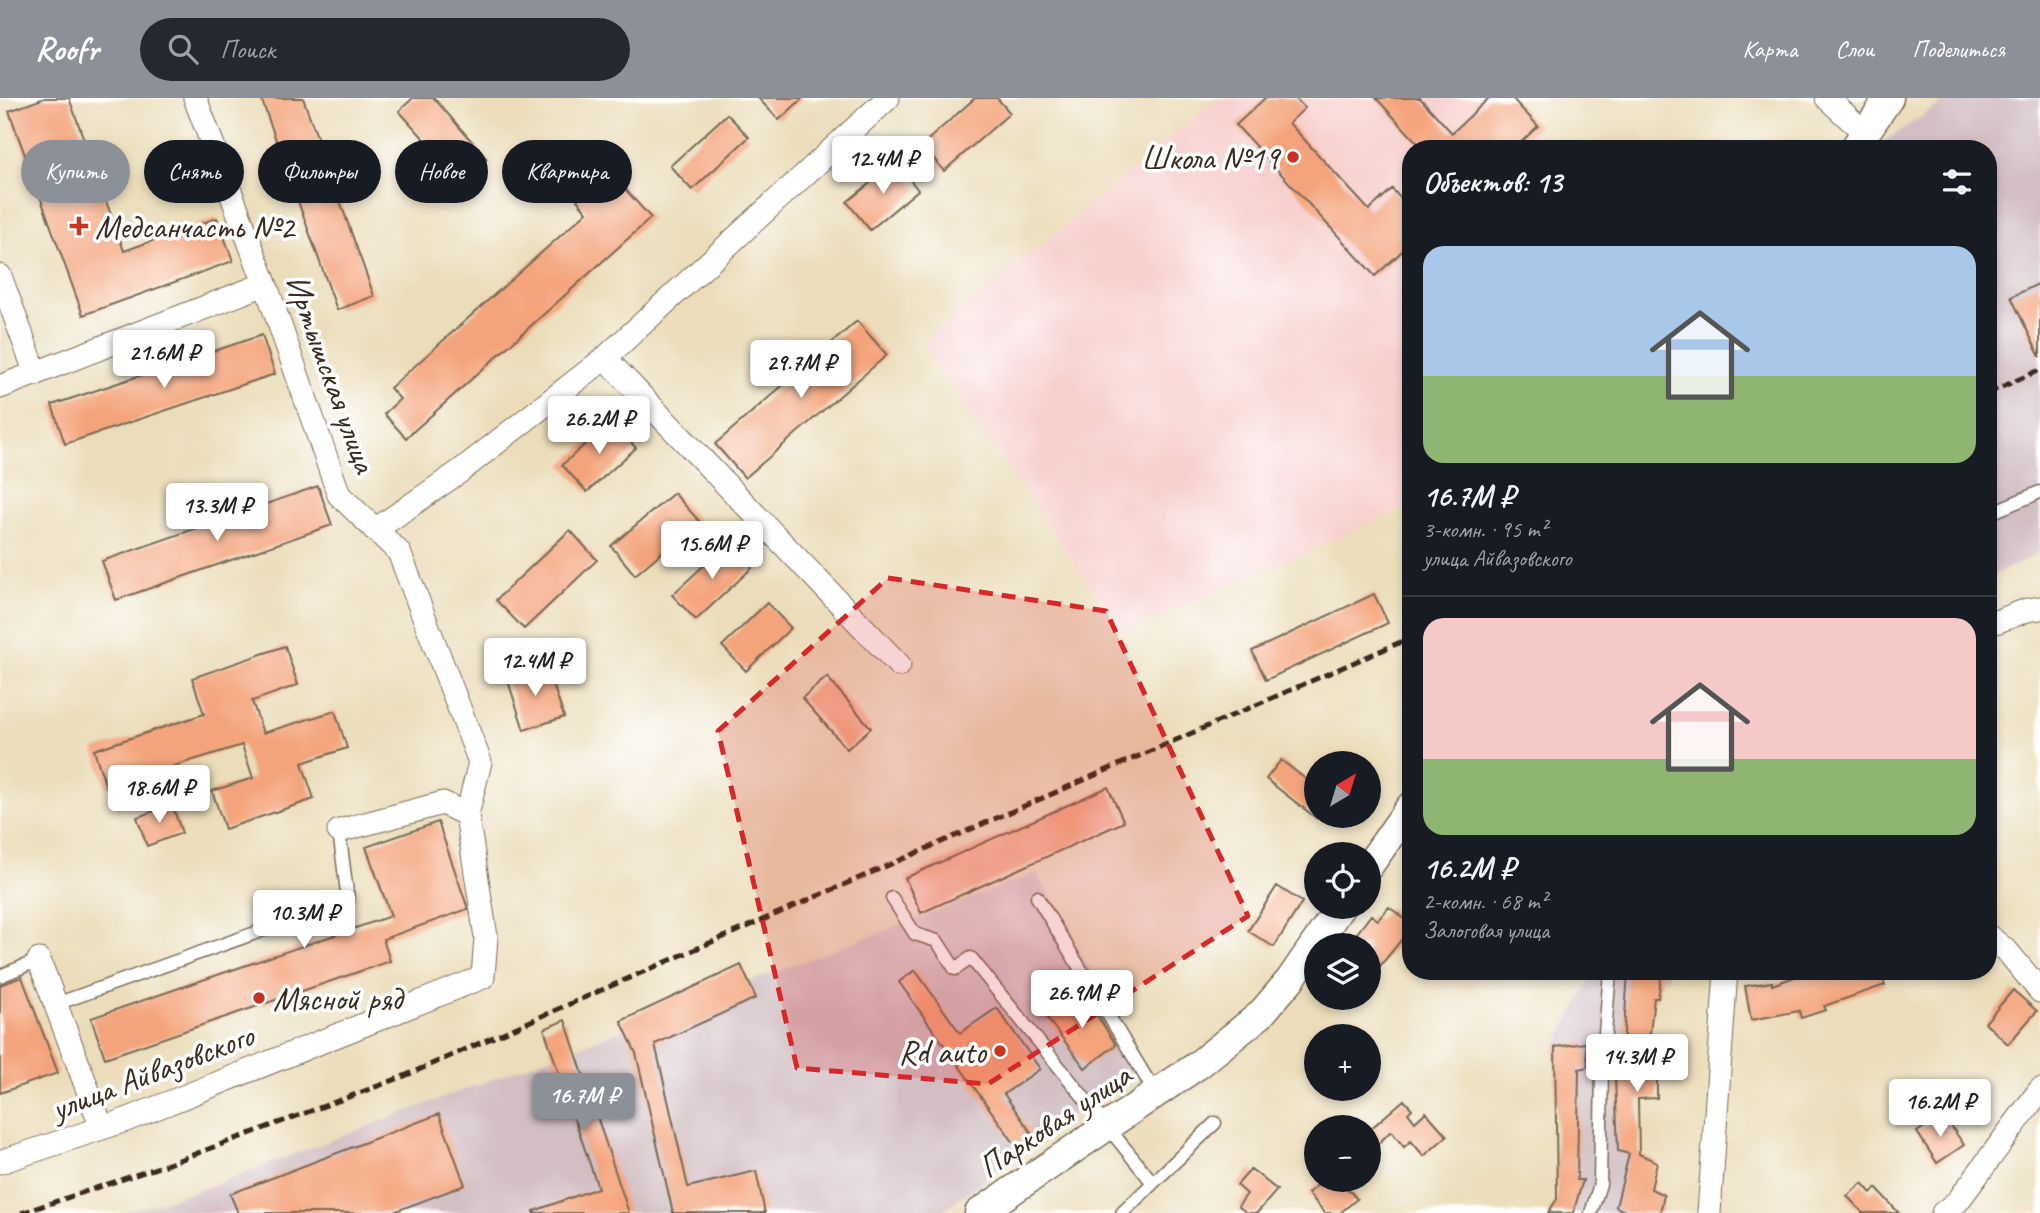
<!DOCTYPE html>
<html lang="ru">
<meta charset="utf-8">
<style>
:root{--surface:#171b24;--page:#242831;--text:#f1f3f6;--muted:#9ea1a6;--line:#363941;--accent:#8c9099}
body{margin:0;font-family:Caveat,sans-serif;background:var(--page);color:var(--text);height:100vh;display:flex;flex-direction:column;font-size:26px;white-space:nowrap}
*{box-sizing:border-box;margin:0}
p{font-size:23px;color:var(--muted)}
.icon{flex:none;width:38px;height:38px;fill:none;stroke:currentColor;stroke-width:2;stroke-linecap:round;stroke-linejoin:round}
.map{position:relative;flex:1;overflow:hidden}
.details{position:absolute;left:1402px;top:42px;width:595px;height:840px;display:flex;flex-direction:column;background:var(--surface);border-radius:28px;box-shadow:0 4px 10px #0003}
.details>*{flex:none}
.banner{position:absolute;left:21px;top:42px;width:665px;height:63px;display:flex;gap:14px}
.needle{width:46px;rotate:38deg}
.buttons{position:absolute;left:1304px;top:653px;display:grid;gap:14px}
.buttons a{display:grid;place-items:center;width:77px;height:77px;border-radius:50%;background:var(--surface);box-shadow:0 4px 10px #0003;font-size:35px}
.price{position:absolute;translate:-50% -60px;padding:0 16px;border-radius:7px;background:#fff;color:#222;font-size:23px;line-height:46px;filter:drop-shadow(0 2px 4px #0008)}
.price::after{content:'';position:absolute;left:50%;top:42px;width:21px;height:16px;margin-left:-10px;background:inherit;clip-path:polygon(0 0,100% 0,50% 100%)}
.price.active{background:var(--accent);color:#fff}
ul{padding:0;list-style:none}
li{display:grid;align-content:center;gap:14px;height:371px;padding:0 21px}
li+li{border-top:2px solid var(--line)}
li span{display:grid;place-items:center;height:217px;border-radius:21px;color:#555}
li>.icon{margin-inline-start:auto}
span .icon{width:126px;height:126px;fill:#fffc;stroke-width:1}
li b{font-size:30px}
h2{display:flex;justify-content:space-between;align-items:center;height:84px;padding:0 21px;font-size:30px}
.chip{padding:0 24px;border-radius:32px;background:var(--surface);box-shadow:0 4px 10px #0003;font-size:24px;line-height:63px}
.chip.active{background:var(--accent);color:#fff}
header{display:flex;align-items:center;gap:42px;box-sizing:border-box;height:98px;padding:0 35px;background:var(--accent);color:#fff}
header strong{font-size:33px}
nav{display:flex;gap:38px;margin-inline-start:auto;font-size:24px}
.search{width:490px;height:63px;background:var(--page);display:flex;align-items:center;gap:18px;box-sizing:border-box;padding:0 24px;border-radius:38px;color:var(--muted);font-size:26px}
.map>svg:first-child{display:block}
</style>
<header>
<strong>Roofr</strong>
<div class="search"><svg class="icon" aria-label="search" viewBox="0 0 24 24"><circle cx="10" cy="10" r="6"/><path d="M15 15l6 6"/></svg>Поиск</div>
<nav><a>Карта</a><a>Слои</a><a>Поделиться</a></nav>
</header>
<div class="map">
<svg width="2040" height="1115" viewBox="0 0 2040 1115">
<rect width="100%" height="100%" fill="#fff"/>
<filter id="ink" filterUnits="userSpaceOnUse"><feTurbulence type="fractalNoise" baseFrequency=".0143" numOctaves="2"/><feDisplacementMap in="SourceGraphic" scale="14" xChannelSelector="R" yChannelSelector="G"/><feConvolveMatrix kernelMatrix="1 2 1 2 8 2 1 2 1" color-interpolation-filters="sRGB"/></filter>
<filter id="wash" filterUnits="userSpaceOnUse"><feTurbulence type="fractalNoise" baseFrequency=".00686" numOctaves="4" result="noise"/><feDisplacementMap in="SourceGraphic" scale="28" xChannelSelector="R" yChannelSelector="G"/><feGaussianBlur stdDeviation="1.57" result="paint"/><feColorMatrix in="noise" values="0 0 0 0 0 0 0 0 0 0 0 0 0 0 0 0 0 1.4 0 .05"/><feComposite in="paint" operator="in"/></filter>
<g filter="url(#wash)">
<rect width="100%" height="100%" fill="#ebddba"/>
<path fill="#f7d0cd" d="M1219,0h289l43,51h-141v356l-287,128 -201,-290z"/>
<path fill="#d2bec3" d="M1949,0h91v455l-52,25v-429h-115z
M1037,775l104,190 -202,150h-819l74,-21z
M1595,873h73l-1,8 -6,-1 -3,20 -4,1 -9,76 12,1 -19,23 1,55 18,8 -8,26 15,7 -4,18h-112l9,-15 -2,-151z"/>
<g id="blocks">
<path fill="#f4a47b" d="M45,0h24l55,153 93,-33 16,43 -150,54 -74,-204z
M261,0h42l71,198 -37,14z
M413,0h21l53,61 -25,22 -63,-70z
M758,0h45l-24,22z
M975,0h22l13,15 -66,58 -22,-26z
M1265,0h30l10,10 -16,15 80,87 23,-21 11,12 7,-7v50l-35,32 -139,-151z
M1376,0h44l32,35 37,-35h23l26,28 -24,23h-91z
M727,16l22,23 -57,53 -22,-24z
M896,64l22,28 -48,40 -23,-28z
M609,73l42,47 -245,220 -22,-24 16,-15 -10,-11 197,-176 -10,-12z
M2040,185v74l-29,-60z
M857,223l30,34 -142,123 -30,-34z
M262,237l13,39 -210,70 -13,-39z
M611,323l25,27 -49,44 -25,-27z
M318,388l14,39 -216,75 -14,-39z
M674,395l25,28 -64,54 -24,-29z
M570,432l27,30 -73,69 -28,-29z
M729,444l23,26 -56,52 -24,-25z
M1374,496l14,29 -122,57 -14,-29z
M767,505l24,25 -45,43 -24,-25z
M285,548l13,39 -46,16 11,32 72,-22 12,37 -45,15 12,36 -89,30 -13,-38 41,-13 -11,-33 -136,42 -12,-37 110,-36 -12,-36z
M547,568l17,51 -40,13 -17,-52z
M827,579l44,51 -24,21 -45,-51z
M1281,662l35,27v31l-50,-39z
M1108,689l16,35 -203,91 -16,-35z
M172,707l10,28 -35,13 -10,-29z
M438,724l30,87 -85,30 7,22 -285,97 -14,-40 300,-102 -25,-69z
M1277,788l25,16 -28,45 -26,-16z
M1389,809l21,16v22l-8,-6 -34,42v-36h-20l23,-30 7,5z
M741,867l15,33 -101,46 33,143 68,-16 9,42h-92l-37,-160 -15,-32z
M915,872l45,63 37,-25 43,61 -36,25 29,41 -16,12 -118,-165z
M1628,873h34l-4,27h-4l-9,78h12v22l-19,1 1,55 18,8 -6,27 13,6 -4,18h-32l-12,-6 13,-53 -11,-3 -3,-74h6z
M1811,873h69l5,14 -61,21 2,4 -25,8 -2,-7 -48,9 -6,-34 27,-4v3z
M22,879l36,96 -58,20v-108z
M2013,892l24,21 -29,33 -23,-21z
M1082,893l34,54 -31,23 -38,-50z
M565,922l64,193h-95v-2l64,-23 -54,-159z
M1586,945l2,24 -9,2 -2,111h6l-10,33h-25l9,-14 -2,-152z
M1404,1002l8,9 -4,4 7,9 11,-10 21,24 -23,20 -13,-15 -7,6 -13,-16 -23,23v-23z
M439,1016l26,71 -74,28h-153l-8,-19z
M1943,1016l21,31 -27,18 -20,-31z
M1251,1071l26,21 -20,23h-10l-9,-7 9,-12 -10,-9z
M1323,1082h17l17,19 -17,14h-15l-17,-20z
M1862,1085l9,10 5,-5 23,25h-36l-16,-17z"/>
</g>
</g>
<g filter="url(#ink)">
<use href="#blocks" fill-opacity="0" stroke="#796955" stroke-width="2"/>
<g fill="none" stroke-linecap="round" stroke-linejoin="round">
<g stroke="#796955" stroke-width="15">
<path id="service" d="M1988,416l52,-22
M1037,799l119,197
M892,800l23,36 22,7 18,28 16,-11 182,225
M0,878l39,-16
M56,906l292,-104 -9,-69
M1122,1115l93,-90
M1591,1115l9,-29 2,-114 8,-99"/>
</g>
<g stroke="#796955" stroke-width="25">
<path id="minor" d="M1827,0l38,35
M0,178l36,98
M605,260l294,307
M0,289l265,-103
M375,432l84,-58 146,-114 283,-260
M1988,527l39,-15 13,-2
M339,733l104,-28 24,12
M1988,838l19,15 33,40
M39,862l63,168
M0,1064l126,-42 357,-143 3,-40 -19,-122 13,-53 -81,-210 -60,-57 -70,-201 -74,-196
M1709,1115l17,-242
M1943,1115l15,-12 82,-111"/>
</g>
<g stroke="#796955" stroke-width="31">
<path id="tertiary" d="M1854,51l35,-51
M1368,769l42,-60
M979,1115l219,-148 62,-50 30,-35 51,-74"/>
</g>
<use href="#service" stroke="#fff" stroke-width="12"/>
<use href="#minor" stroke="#fff" stroke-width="23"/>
<use href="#tertiary" stroke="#fff" stroke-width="28"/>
<path stroke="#3b2a1e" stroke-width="5" stroke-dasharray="10 5" stroke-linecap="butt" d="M1988,295l52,-23
M21,1115l150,-50 231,-86 1008,-439"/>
</g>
</g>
<path fill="#d62828" fill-opacity="0.2" stroke="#d62828" stroke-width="5" stroke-dasharray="14 9" stroke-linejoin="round" d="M888,480l218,33 142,305 -260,168 -191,-16 -79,-337z"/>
<g fill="#c8321e" stroke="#fff" stroke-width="2.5">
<circle cx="1293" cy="59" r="7"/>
<path d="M75.5 117.5h7v7h7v7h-7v7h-7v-7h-7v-7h7z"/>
<circle cx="259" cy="900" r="7"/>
<circle cx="1000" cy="953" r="7"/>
</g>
<g text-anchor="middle" stroke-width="7" stroke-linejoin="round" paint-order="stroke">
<g font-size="33" fill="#3b2a1e" stroke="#fff" text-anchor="end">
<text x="1279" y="71">Школа №19</text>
<text x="95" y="140" text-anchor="start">Медсанчасть №2</text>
<text x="273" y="912" text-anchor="start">Мясной ряд</text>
<text x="986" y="965">Rd auto</text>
</g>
<g font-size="33" fill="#3b2a1e" stroke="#fff">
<text transform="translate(332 275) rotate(70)" y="12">Иртышская улица</text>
<text transform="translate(152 973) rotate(-21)" y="12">улица Айвазовского</text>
<text transform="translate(1054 1022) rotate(-34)" y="12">Парковая улица</text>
</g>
</g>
</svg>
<div class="buttons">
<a><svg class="needle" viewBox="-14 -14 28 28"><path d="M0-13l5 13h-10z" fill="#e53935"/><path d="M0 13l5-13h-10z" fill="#9ea1a6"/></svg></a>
<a><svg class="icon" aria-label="locate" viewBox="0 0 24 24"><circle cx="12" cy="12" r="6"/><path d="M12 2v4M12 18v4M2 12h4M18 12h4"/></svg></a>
<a><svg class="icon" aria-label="layers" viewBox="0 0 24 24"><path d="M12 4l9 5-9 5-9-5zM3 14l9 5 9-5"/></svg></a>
<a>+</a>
<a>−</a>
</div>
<b class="price" style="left:883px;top:98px">12.4M ₽</b>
<b class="price" style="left:164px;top:292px">21.6M ₽</b>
<b class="price" style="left:801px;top:302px">29.7M ₽</b>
<b class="price" style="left:599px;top:358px">26.2M ₽</b>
<b class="price" style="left:217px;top:445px">13.3M ₽</b>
<b class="price" style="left:712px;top:483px">15.6M ₽</b>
<b class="price" style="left:535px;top:600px">12.4M ₽</b>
<b class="price" style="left:159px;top:727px">18.6M ₽</b>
<b class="price" style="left:304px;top:852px">10.3M ₽</b>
<b class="price" style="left:1082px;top:932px">26.9M ₽</b>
<b class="price" style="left:1637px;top:996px">14.3M ₽</b>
<b class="price active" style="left:584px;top:1035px">16.7M ₽</b>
<b class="price" style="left:1940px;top:1041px">16.2M ₽</b>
<div class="banner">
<a class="chip active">Купить</a>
<a class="chip">Снять</a>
<a class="chip">Фильтры</a>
<a class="chip">Новое</a>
<a class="chip">Квартира</a>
</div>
<section class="details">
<h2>Объектов: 13<svg class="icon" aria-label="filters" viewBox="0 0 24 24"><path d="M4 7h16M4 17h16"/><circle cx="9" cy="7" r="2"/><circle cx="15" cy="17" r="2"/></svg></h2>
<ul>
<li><span style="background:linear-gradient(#a9c7e8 60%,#8fb573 0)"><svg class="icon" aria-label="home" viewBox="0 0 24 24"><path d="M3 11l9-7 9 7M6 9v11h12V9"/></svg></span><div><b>16.7M ₽</b><p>3-комн. · 95 m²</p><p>улица Айвазовского</p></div></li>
<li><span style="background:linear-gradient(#f6c9c9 65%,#8fb573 0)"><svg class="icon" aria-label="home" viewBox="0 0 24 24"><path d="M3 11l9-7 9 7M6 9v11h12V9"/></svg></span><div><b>16.2M ₽</b><p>2-комн. · 68 m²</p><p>Залоговая улица</p></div></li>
</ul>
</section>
</div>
